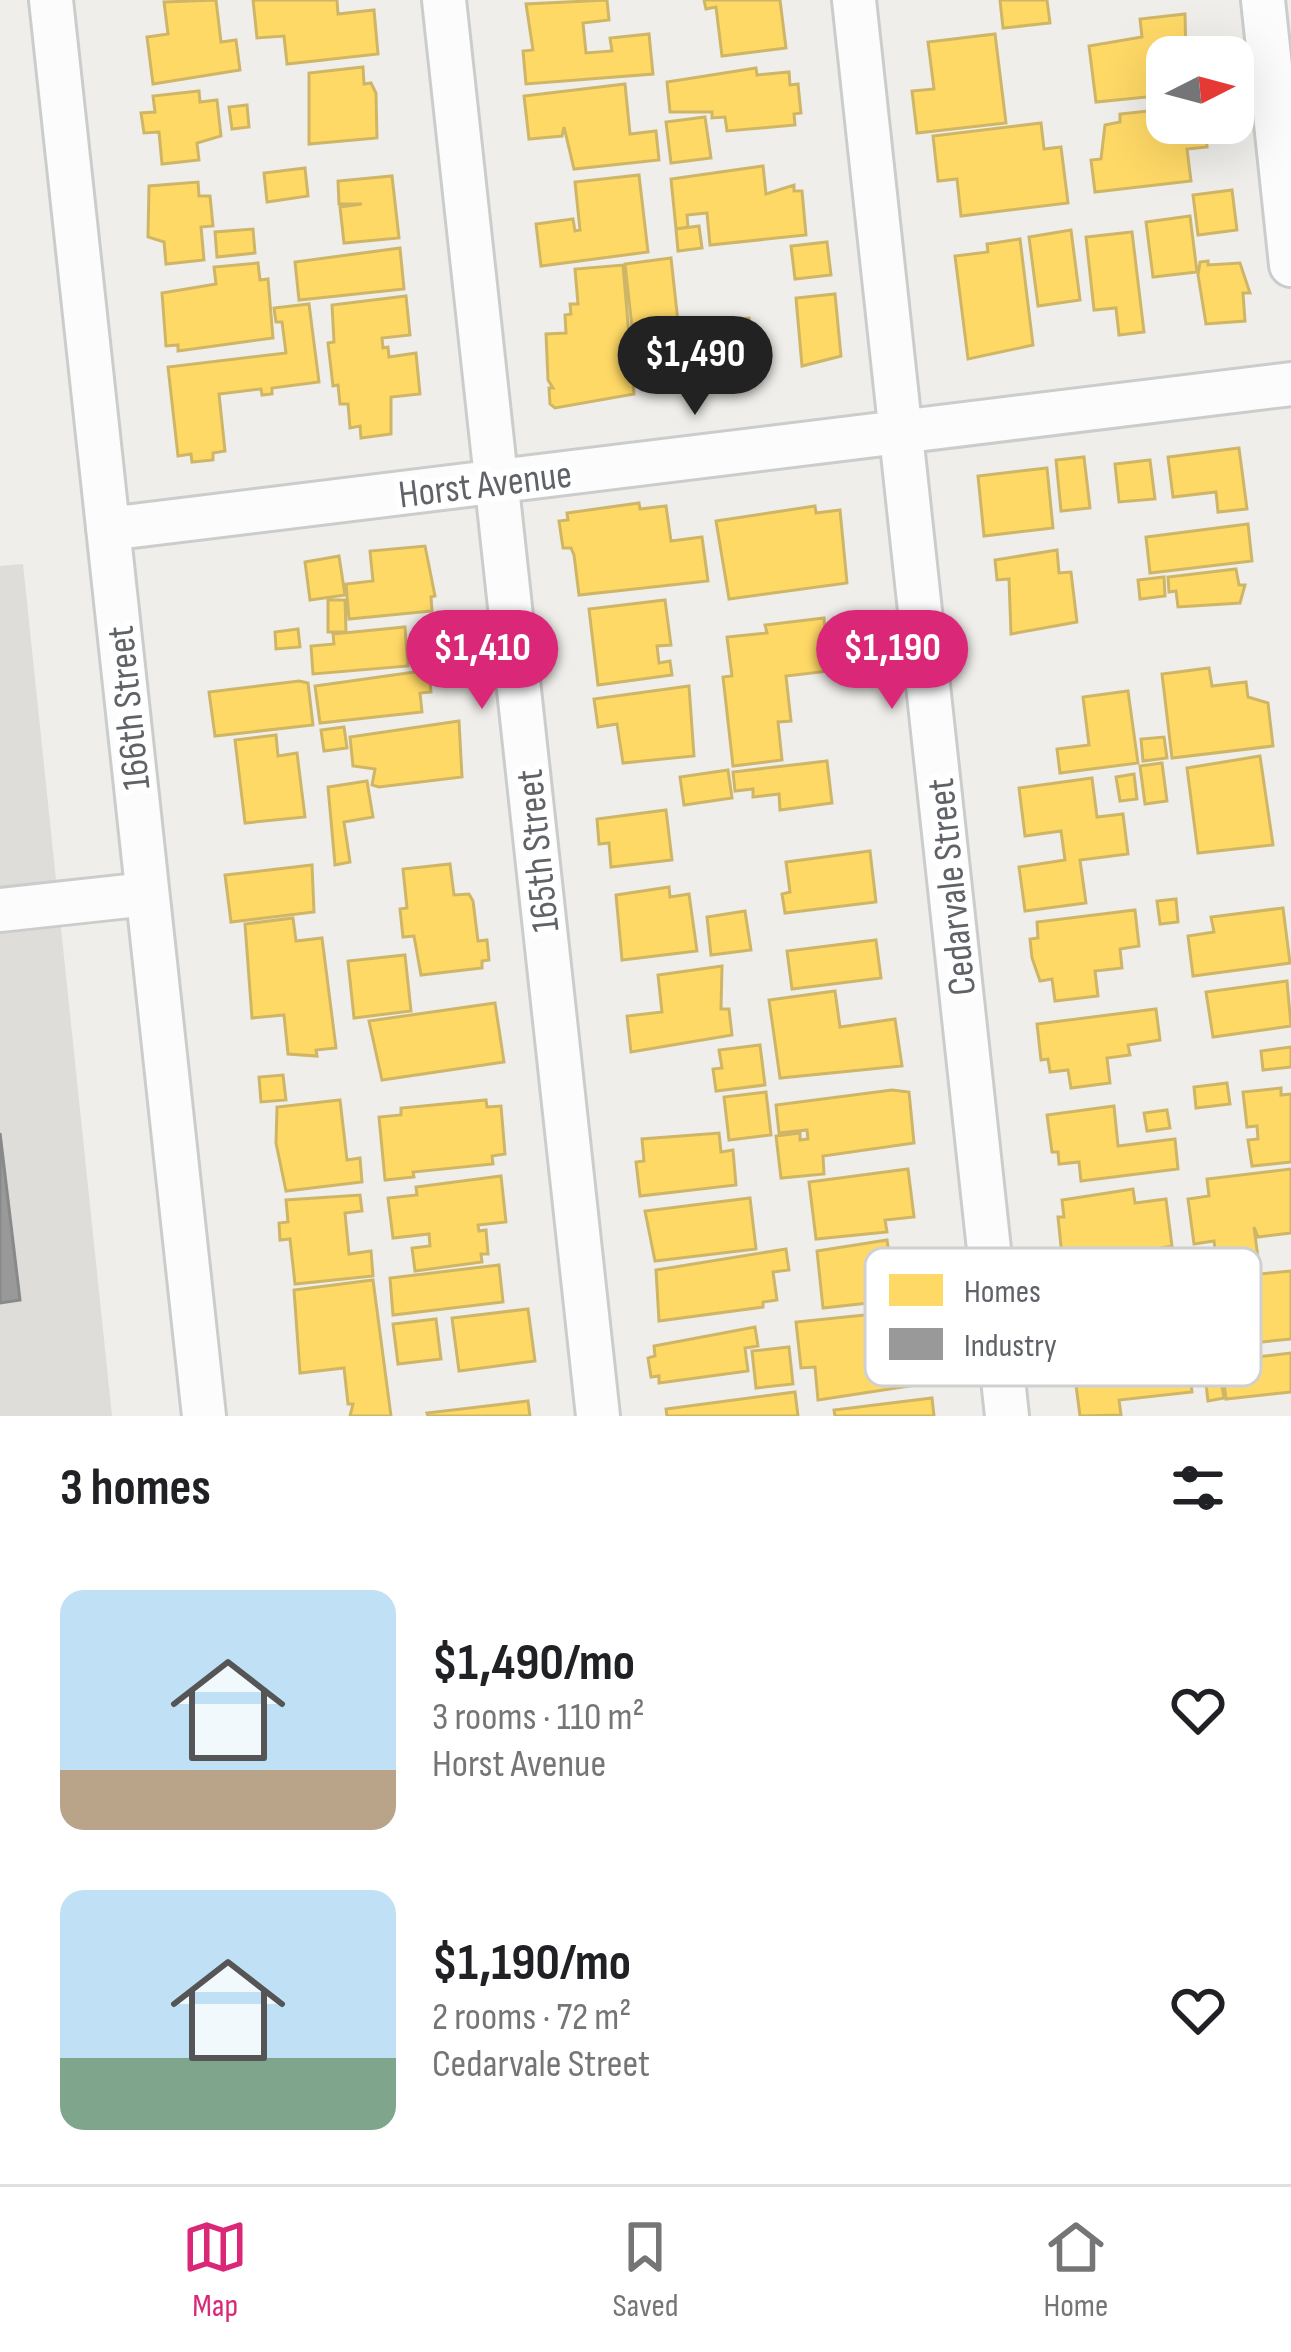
<!DOCTYPE html>
<meta charset="utf-8">
<style>
:root{--surface:#fff;--page:#f2f2f2;--text:#202124;--muted:#757577;--line:#e0e0e0;--accent:#db2777}
body{margin:0;font-family:"Sofia Sans Condensed",sans-serif;background:var(--page);color:var(--text);height:100vh;display:flex;flex-direction:column;font-size:45px;white-space:nowrap}
*{box-sizing:border-box;margin:0}
p{font-size:39px;color:var(--muted)}
.icon{flex:none;width:66px;height:66px;fill:none;stroke:currentColor;stroke-width:2;stroke-linecap:round;stroke-linejoin:round}
.map{position:relative;height:1416px;overflow:hidden}
.side{display:flex;flex-direction:column;background:var(--surface);flex:1}
.side>*{flex:none}
.needle{width:78px;rotate:84deg}
.fabs{position:absolute;left:1146px;top:36px;display:grid;gap:24px}
.fabs a{display:grid;place-items:center;width:108px;height:108px;border-radius:24px;background:var(--surface);box-shadow:0 12px 48px #0002;font-size:60px}
.price{position:absolute;translate:-50% -102px;padding:0 27px;border-radius:42px;background:var(--accent);color:#fff;font-size:39px;line-height:78px;filter:drop-shadow(0 3px 6px #0008)}
.price::after{content:'';position:absolute;left:50%;top:72px;width:36px;height:27px;margin-left:-18px;background:inherit;clip-path:polygon(0 0,100% 0,50% 100%)}
.price.active{background:#222;color:#fff}
ul{padding:0;list-style:none}
li{display:flex;align-items:center;gap:36px;height:300px;padding:0 60px}
li span{display:grid;place-items:center;flex:none;width:336px;height:240px;border-radius:24px;color:#555}
li>.icon{margin-inline-start:auto}
span .icon{width:144px;height:144px;fill:#fffc;stroke-width:1}
li b{font-size:51px}
h2{display:flex;justify-content:space-between;align-items:center;height:144px;padding:0 60px;font-size:51px}
.dock{display:flex;justify-content:space-around;align-items:center;height:168px;border-top:3px solid var(--line);background:var(--surface);font-size:33px;color:var(--muted)}
.dock a{display:grid;justify-items:center;gap:6px}
.dock .active{color:var(--accent)}
.map>svg:first-child{display:block}
</style>
<div class="map">
<svg width="1291" height="1416" viewBox="0 0 1291 1416">
<rect width="100%" height="100%" fill="#efeeea"/>
<path fill="#dfddda" d="M23,564l89,852h-112v-850z"/>
<path fill="#ffd966" stroke="#cfb667" stroke-width="3" d="M216,0l5,42 15,-2 4,30 -87,14 -6,-47 21,-3 -4,-32z
M253,0h84l1,14 36,-4 4,44 -91,10 -3,-28 -27,2z
M607,0l2,20 -26,3 3,30 26,-2 -2,-13 39,-4 4,40 -127,10 -3,-33 10,-1 -7,-46z
M704,0h76l6,48 -64,8 -6,-49 -10,2z
M1000,0h47l3,23 -47,5z
M1185,14l1,43h-19v38l-71,7 -7,-56 53,-9 -2,-18z
M995,34l11,89 -89,10 -5,-42 22,-2 -6,-47z
M363,67l1,17 7,-1 5,10 1,45 -68,6v-71z
M756,68l1,7 32,-3 1,13 8,-1 3,29 -7,1 1,11 -68,6 -2,-14 -13,1v-6h-42l-3,-30z
M625,84l5,50 26,-3 3,29 -85,9 -10,-42 -2,9 -33,3 -5,-43z
M199,91l1,11 17,-2 4,36 -24,7 2,17 -37,4 -3,-32 -15,1 -3,-20 14,-1 -2,-16z
M247,105l2,22 -17,2 -3,-22z
M1167,109v14h38l2,24 -20,2 4,32 -96,11 -4,-32 10,-1 4,-34 15,-3v-8z
M705,117l6,41 -40,5 -5,-41z
M1041,123l3,26 17,-2 7,56 -107,13 -4,-37 -19,2 -5,-45z
M763,166l3,28 28,-9v6h8l4,44 -96,10 -3,-32 -20,2 1,12 -12,2 -5,-50z
M305,168l3,28 -41,6 -3,-29z
M639,175l9,77 -107,14 -5,-42 37,-5 2,12 5,-1 -5,-48z
M392,176l7,62 -55,5 -4,-36 22,-3h-23l-1,-23z
M198,182l1,14h11l3,30 -12,1 3,33 -38,4 -2,-22 -16,-5 1,-51z
M1232,190l5,40 -39,5 -5,-40z
M1190,216l7,56 -44,5 -7,-55z
M699,226l3,22 -24,3 -2,-22z
M253,229l2,24 -38,4 -2,-25z
M1071,230l9,70 -42,6 -9,-69z
M1132,232l12,100 -25,3 -3,-27 -22,2 -8,-73z
M1020,239l13,106 -65,14 -13,-103 33,-4 -1,-8z
M827,242l4,33 -36,4 -4,-33z
M400,248l4,41 -105,11 -4,-38z
M671,258l10,91 -46,5 -10,-90z
M1208,261v4l32,-2 10,30h-7l2,28 -39,3 -8,-49 2,-13z
M258,263l2,17 8,-1 5,59 -95,13v-6l-12,1 -4,-53 54,-9 -2,-17z
M623,265l11,129 -79,14 -5,-4 -1,-16h4l-5,-8 -2,-46 20,-1 -1,-18 6,-1 -1,-10h8l-3,-35z
M835,294l6,62 -39,10 -6,-68z
M406,296l4,39 -28,3 1,10 5,-1 1,10 27,-4 4,41 -29,3v37l-30,4 -1,-12 -10,2 -2,-24h-8l-2,-19 -5,1 -5,-43 6,-1 -2,-37z
M309,304l10,78 -47,6v6l-10,1 -1,-6 -42,5 6,57 -12,2v7l-21,2 -1,-8 -13,2 -10,-89 118,-14 -4,-31h-6l-2,-14z
M749,318l5,56 -17,2 1,8 -11,1 -1,-8 -23,2 -5,-57z
M1239,448l8,61 -29,3 -2,-20 -43,5 -5,-40z
M1084,457l6,51 -29,3 -5,-51z
M1150,460l5,39 -36,3 -4,-38z
M1047,468l6,60 -69,8 -6,-60z
M639,503l1,6 26,-3 5,35 31,-4 6,44 -129,14 -5,-40 -3,-7h-8l-4,-27 9,-1 -1,-7z
M815,506l1,7 24,-3 7,73 -118,16 -13,-78z
M1248,524l4,37 -102,12 -4,-36z
M425,546l10,50 -4,1 1,14 -83,8 -3,-35 27,-3 -3,-30z
M1057,550l2,23 12,-1 6,50 -66,12 -2,-55 -12,1 -2,-20z
M339,556l6,39 -35,5 -5,-38z
M1236,569l3,16h6l-5,18 -62,4 -2,-16 -7,1 -1,-15z
M1164,577l1,19 -25,3 -2,-19z
M328,600h17l1,32h-18z
M665,600l6,45 -14,1 2,17 11,-2 2,14 -74,10 -9,-76z
M824,618l5,53 -43,5 5,45 -13,1 4,38 -49,6 -10,-89 9,-1 -5,-39 40,-4 -2,-8z
M405,627l3,39 -95,8 -2,-28 23,-2 -1,-10z
M298,629l2,18 -24,2 -1,-17z
M1209,668l3,18 34,-4 2,15 20,6 5,43 -101,12 -10,-84z
M429,670l2,22 -11,1 2,19 -102,11 -5,-37z
M299,681l9,2 5,42 -98,11 -6,-44z
M689,686l5,70 -71,7 -6,-39 -19,3 -4,-28z
M1128,691l10,72 -78,10 -3,-24 32,-4 -6,-48z
M459,721l3,56 -83,10 -7,-2 3,-16 -22,-3 -3,-29z
M344,727l3,21 -23,3 -3,-21z
M276,735l2,21 19,-3 8,64 -60,6 -10,-83z
M1164,737l3,21 -24,3 -2,-22z
M1260,756l13,89 -75,8 -11,-85z
M827,761l5,42 -52,7 -1,-16 -26,3v-8l-18,2 -2,-19z
M1162,763l5,38 -22,3 -5,-38z
M728,770l4,28 -48,7 -4,-28z
M1134,774l3,25 -17,2 -4,-24z
M1092,778l5,39 26,-3 5,40 -48,6 6,43 -61,8 -6,-44 46,-7 -4,-29 -36,5 -6,-48z
M367,781l6,36 -29,5 6,40 -15,3 -7,-78z
M666,810l6,50 -61,7 -2,-24 -10,1 -2,-25z
M870,851l6,51 -91,11 -3,-19 8,-2 -4,-30z
M450,864l4,31 15,-1 4,7 5,40 9,-1 2,20 -7,1v7l-61,7 -7,-39 -11,1 -3,-28 7,-1 -4,-39z
M312,865l2,47 -83,10 -6,-47z
M669,887l1,10 19,-3 8,57 -75,9 -6,-65z
M1176,899l2,23 -18,2 -3,-23z
M1283,908l7,55 -97,13 -5,-40 26,-4 -3,-15z
M1135,910l4,36 -19,3 2,19 -27,3 3,25 -43,5 -3,-22 -12,2 -8,-23 -2,-19 8,-1 -1,-16z
M745,911l6,39 -40,5 -4,-38z
M293,918l3,23 26,-3 14,110 -20,2 1,6 -29,-2 -4,-39 -32,3 -7,-94z
M876,940l5,38 -89,11 -5,-38z
M405,955l6,56 -57,7 -6,-57z
M722,966l-1,43h8l3,26 -101,17 -4,-36 35,-4 -4,-37z
M1287,981l4,45 -78,11 -7,-45z
M835,991l5,36 55,-8 7,47 -122,12 -11,-78z
M495,1003l9,59 -122,18 -13,-59z
M1156,1009l4,31 -32,5 2,10 -23,3 3,25 -39,5 -3,-18 -18,2 -2,-13 -7,1 -4,-36z
M760,1045l5,40 -49,6 -3,-22 9,-1 -3,-18z
M1291,1047v20l-28,3 -2,-19z
M283,1075l3,25 -25,2 -2,-25z
M1227,1083l3,21 -34,4 -2,-21z
M1281,1088v7l10,-1v68l-39,4 -4,-26 10,-1 -1,-13 -10,1 -4,-35z
M892,1090l17,2 5,51 -91,13 1,18 -43,4 -5,-42 24,-3v7l8,-1 -1,-9 -28,3 -3,-28z
M766,1092l5,43 -42,5 -5,-43z
M340,1100l7,60 13,-2 2,24 -76,9 -10,-48 1,-36z
M486,1100l1,7 14,-1 4,48 -13,2 1,8 -80,8 1,5 -29,3 -6,-63 22,-2v-7z
M1114,1106l4,40 57,-7 3,30 -97,12 -2,-19 -20,2 -1,-12h-6l-5,-37z
M1167,1110l3,18 -23,3 -3,-18z
M719,1133l2,19 12,-2 3,35 -96,11 -4,-34 8,-1 -2,-22z
M908,1169l6,48 -29,3 2,12 -71,7 -7,-57z
M1291,1169v64l-33,4 -4,-10 4,31 -41,5 -3,-22 -20,3 -6,-45 21,-3 -2,-17z
M501,1176l5,46 -28,3 1,6 7,-1 2,24h-7l1,8 -67,9 -3,-23 18,-2 -1,-12 -36,4 -5,-40 29,-3 -1,-8z
M1133,1189l2,14 31,-4 6,47 -109,20 -5,-49h6l-2,-17z
M360,1195l2,16 -17,2 4,41 22,-3 2,25 -78,8 -5,-45 -10,1 -1,-17 9,-1 -2,-22z
M750,1198l6,51 -101,12 -10,-50z
M887,1240l2,13 28,-4 6,48 -100,11 -6,-57z
M786,1249l3,21 -16,2 4,28 -14,2v5l-104,14 -3,-51z
M499,1265l4,37 -110,13 -3,-37z
M1291,1271v68l-30,3 -12,-67z
M373,1280l18,136h-41l3,-12h-5l-4,-36 -44,5 -6,-83z
M528,1309l7,52 -76,10 -7,-53z
M914,1310l15,73 -111,17 -3,-33 -14,1 -5,-46z
M436,1319l5,40 -43,5 -5,-40z
M755,1327l3,19 -13,2 3,23 -89,12v-7l-8,1 -3,-19 7,-2 -1,-10z
M1185,1337l7,55 -73,8 2,15 -41,1 -6,-46 15,-2 -3,-20z
M789,1347l4,37 -37,4 -4,-37z
M1291,1353v39l-65,7 -5,-38z
M1220,1374l4,24 -16,3 -3,-25z
M795,1392l3,24h-131l-1,-7z
M932,1398l2,18h-99l-1,-6z
M528,1401l2,15h-102l-1,-3z"/>
<path fill="#999" stroke="#88898a" stroke-width="3" d="M0,1133l20,167 -20,3z"/>
<g fill="none" stroke-linecap="round" stroke-linejoin="round">
<g stroke="#cbcccc" stroke-width="48">
<path id="minor" d="M51,0l153,1416
M444,0l154,1416
M854,0l153,1416
M1263,0l28,265
M108,529l1183,-145
M0,910l147,-16"/>
</g>
<use href="#minor" stroke="#fdfcfc" stroke-width="42"/>
</g>
<g text-anchor="middle" stroke-width="12" stroke-linejoin="round" paint-order="stroke">
<g font-size="39" fill="#5f6368" stroke="#fff">
<text transform="translate(485 483) rotate(-7)" y="14">Horst Avenue</text>
<text transform="translate(127 708) rotate(-96)" y="14">166th Street</text>
<text transform="translate(536 851) rotate(-96)" y="14">165th Street</text>
<text transform="translate(950 887) rotate(-96)" y="14">Cedarvale Street</text>
</g>
</g>
<rect x="865" y="1248" width="396" height="138" rx="18" fill="#fff" stroke="#cfd0d2" stroke-width="3"/>
<rect x="889" y="1274" width="54" height="32" fill="#ffd966"/>
<rect x="889" y="1328" width="54" height="32" fill="#999"/>
<g font-size="33" fill="#5f6368">
<text x="964" y="1302">Homes</text>
<text x="964" y="1356">Industry</text>
</g>
</svg>
<div class="fabs">
<a><svg class="needle" viewBox="-14 -14 28 28"><path d="M0-13l5 13h-10z" fill="#e53935"/><path d="M0 13l5-13h-10z" fill="#757577"/></svg></a>
</div>
<b class="price active" style="left:695px;top:418px">$1,490</b>
<b class="price" style="left:482px;top:712px">$1,410</b>
<b class="price" style="left:892px;top:712px">$1,190</b>
</div>
<section class="side">
<h2>3 homes<svg class="icon" aria-label="filters" viewBox="0 0 24 24"><path d="M4 7h16M4 17h16"/><circle cx="9" cy="7" r="2"/><circle cx="15" cy="17" r="2"/></svg></h2>
<ul>
<li><span style="background:linear-gradient(#bfe0f5 75%,#b9a48a 0)"><svg class="icon" aria-label="home" viewBox="0 0 24 24"><path d="M3 11l9-7 9 7M6 9v11h12V9"/></svg></span><div><b>$1,490/mo</b><p>3 rooms · 110 m²</p><p>Horst Avenue</p></div><svg class="icon" aria-label="heart" viewBox="0 0 24 24"><path d="M12 20l-8-8c-3-5 5-10 8-4 3-6 11-1 8 4z"/></svg></li>
<li><span style="background:linear-gradient(#bfe0f5 70%,#7fa58c 0)"><svg class="icon" aria-label="home" viewBox="0 0 24 24"><path d="M3 11l9-7 9 7M6 9v11h12V9"/></svg></span><div><b>$1,190/mo</b><p>2 rooms · 72 m²</p><p>Cedarvale Street</p></div><svg class="icon" aria-label="heart" viewBox="0 0 24 24"><path d="M12 20l-8-8c-3-5 5-10 8-4 3-6 11-1 8 4z"/></svg></li>
</ul>
</section>
<nav class="dock">
<a class="active"><svg class="icon" aria-label="map" viewBox="0 0 24 24"><path d="M3 6l6-2 6 2 6-2v14l-6 2-6-2-6 2zM9 4v14M15 6v14"/></svg>Map</a>
<a><svg class="icon" aria-label="saved" viewBox="0 0 24 24"><path d="M7 4h10v16l-5-4-5 4z"/></svg>Saved</a>
<a><svg class="icon" aria-label="home" viewBox="0 0 24 24"><path d="M3 11l9-7 9 7M6 9v11h12V9"/></svg>Home</a>
</nav>
